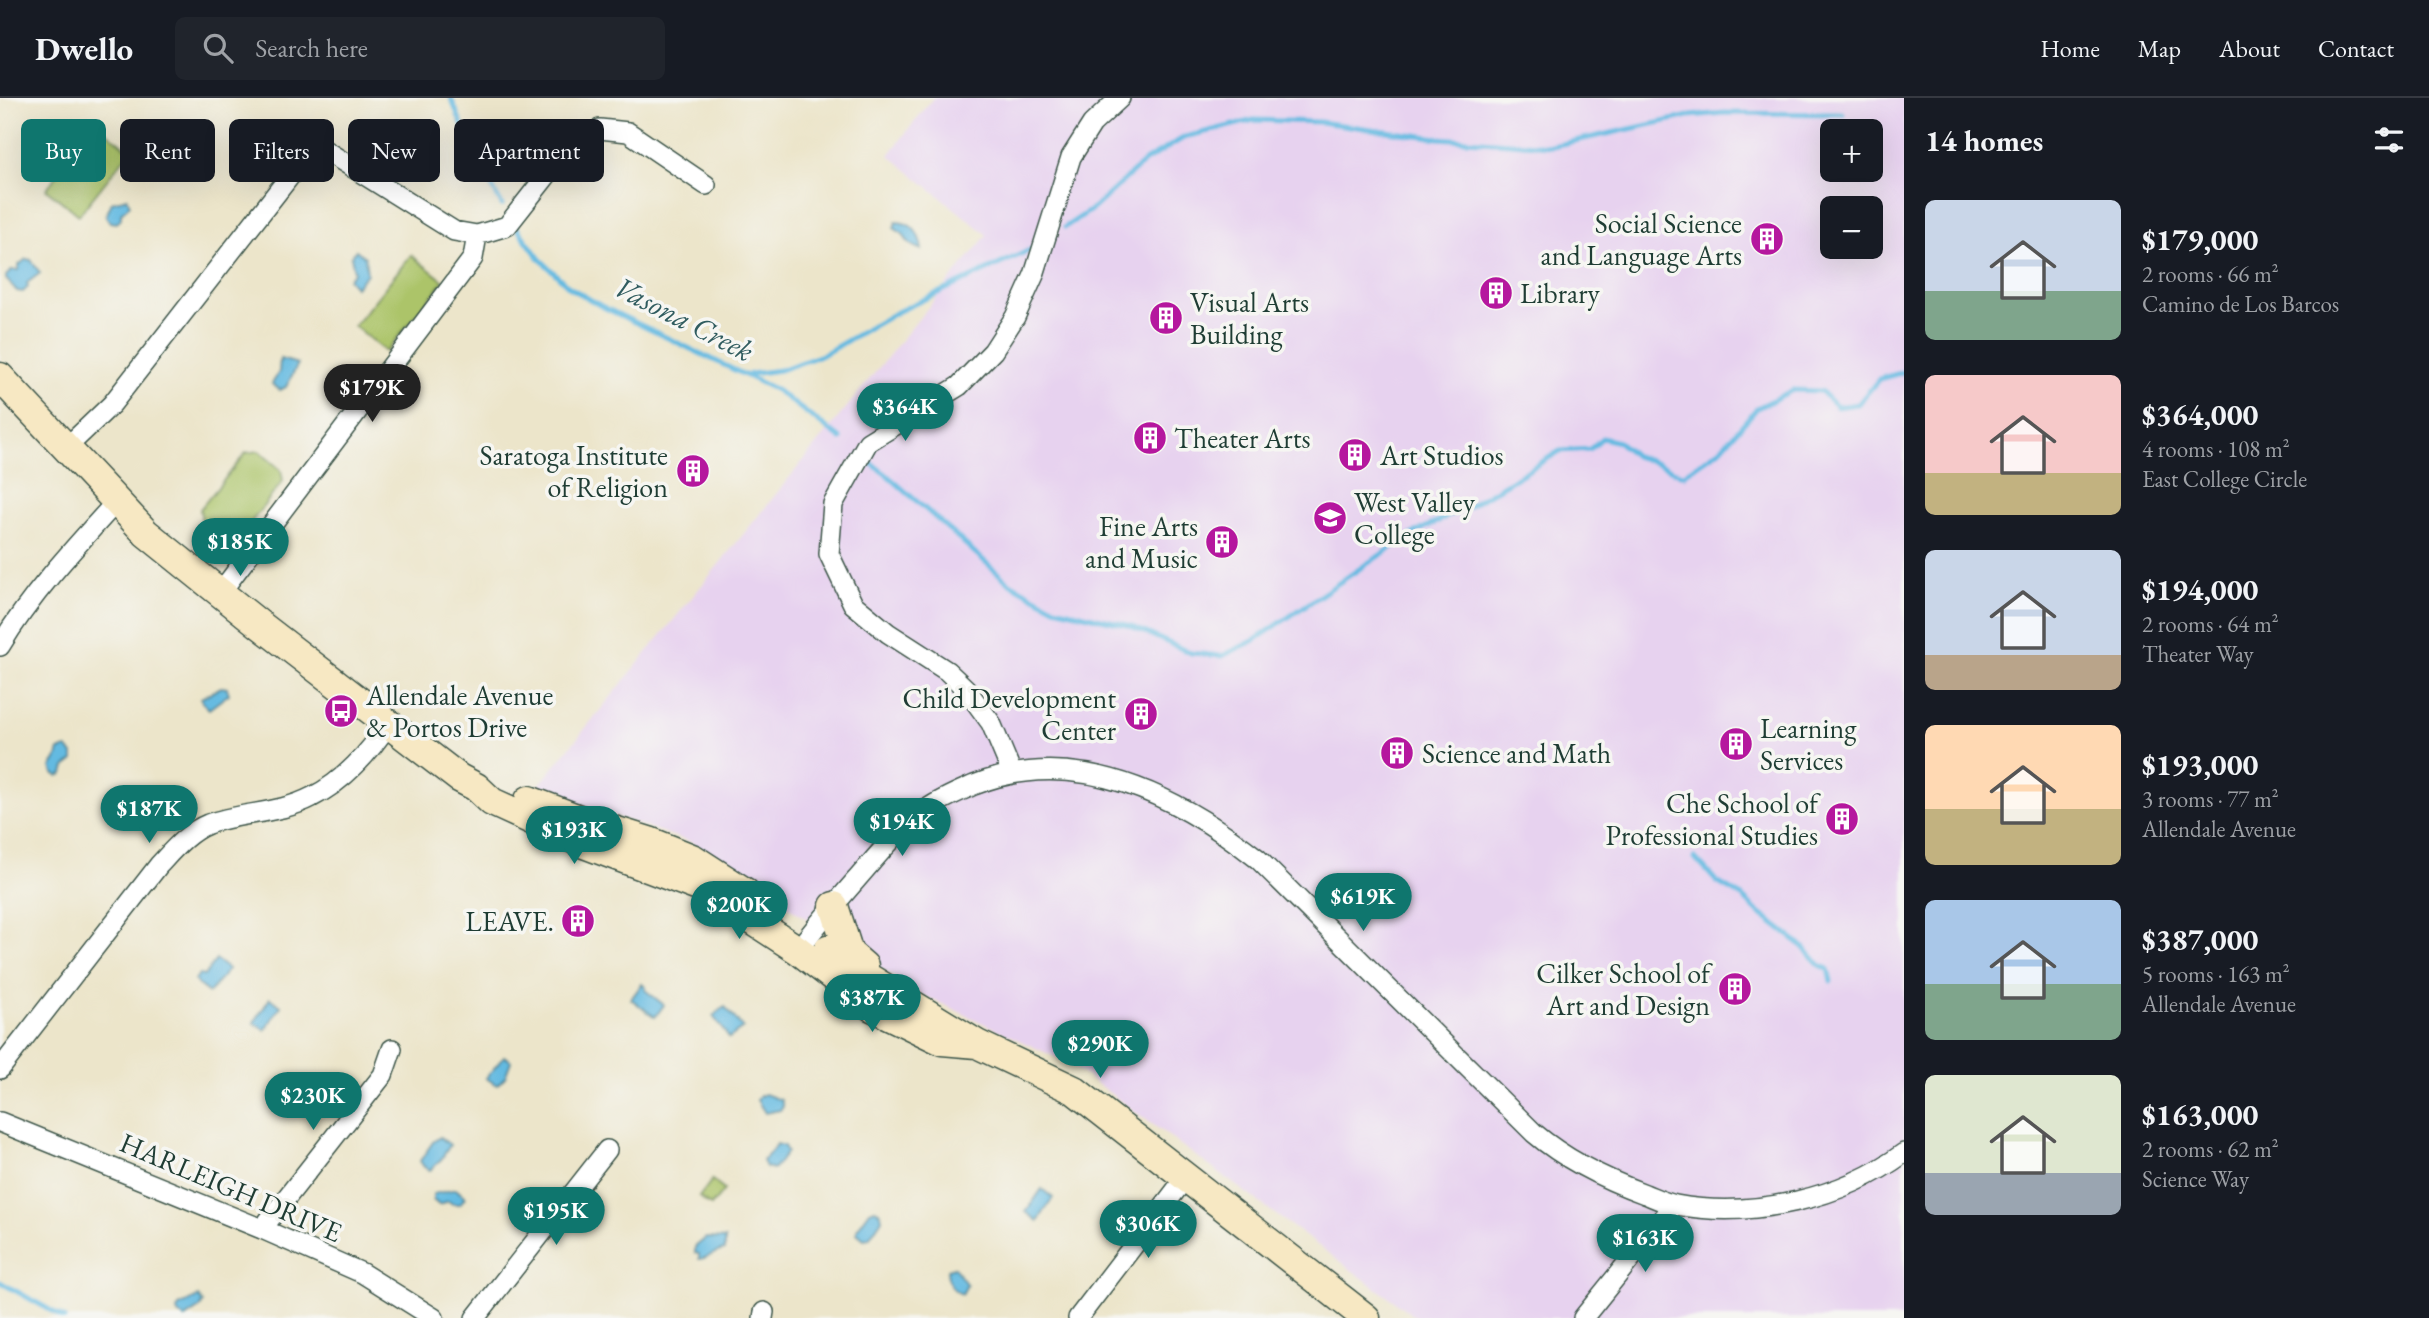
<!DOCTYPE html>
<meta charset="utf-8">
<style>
:root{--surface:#171b24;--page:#20242c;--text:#f1f3f6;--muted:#9ea1a6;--line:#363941;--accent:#0f766e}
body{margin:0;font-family:"EB Garamond",serif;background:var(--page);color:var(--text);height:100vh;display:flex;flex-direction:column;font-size:26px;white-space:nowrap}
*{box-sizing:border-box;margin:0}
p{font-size:23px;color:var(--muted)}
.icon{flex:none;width:38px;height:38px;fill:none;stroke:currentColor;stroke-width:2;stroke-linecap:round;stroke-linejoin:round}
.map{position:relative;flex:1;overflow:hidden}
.details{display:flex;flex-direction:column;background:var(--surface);width:525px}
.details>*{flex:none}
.top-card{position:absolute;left:21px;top:21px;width:665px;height:63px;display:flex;gap:14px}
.buttons{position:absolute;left:1820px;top:21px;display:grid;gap:14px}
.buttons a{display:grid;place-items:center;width:63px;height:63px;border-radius:10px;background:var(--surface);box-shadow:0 7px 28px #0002;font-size:35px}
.price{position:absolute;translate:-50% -60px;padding:0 16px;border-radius:24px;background:var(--accent);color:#fff;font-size:23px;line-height:46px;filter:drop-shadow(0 2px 4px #0008)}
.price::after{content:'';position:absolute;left:50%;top:42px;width:21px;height:16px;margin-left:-10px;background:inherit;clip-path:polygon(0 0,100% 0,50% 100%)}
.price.selected{background:#222;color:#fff}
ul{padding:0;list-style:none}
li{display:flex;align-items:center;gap:21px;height:175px;padding:0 21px}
li span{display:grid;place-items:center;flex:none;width:196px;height:140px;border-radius:10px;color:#555}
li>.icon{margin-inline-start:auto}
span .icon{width:84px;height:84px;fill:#fffc;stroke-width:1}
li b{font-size:30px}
h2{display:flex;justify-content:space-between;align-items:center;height:84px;padding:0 21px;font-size:30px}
.tag{padding:0 24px;border-radius:10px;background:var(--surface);box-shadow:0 7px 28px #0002;font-size:24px;line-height:63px}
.tag.selected{background:var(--accent);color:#fff}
header{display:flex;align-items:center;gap:42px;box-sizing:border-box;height:98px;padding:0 35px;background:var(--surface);border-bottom:2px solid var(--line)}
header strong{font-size:33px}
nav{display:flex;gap:38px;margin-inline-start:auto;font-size:24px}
.search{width:490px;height:63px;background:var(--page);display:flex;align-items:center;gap:18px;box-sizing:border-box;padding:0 24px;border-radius:10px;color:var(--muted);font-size:26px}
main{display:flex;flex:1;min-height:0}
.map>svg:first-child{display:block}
</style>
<header>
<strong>Dwello</strong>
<div class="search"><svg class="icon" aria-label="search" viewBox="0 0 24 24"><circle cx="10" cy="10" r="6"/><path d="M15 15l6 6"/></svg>Search here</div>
<nav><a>Home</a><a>Map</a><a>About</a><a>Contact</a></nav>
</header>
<main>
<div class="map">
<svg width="1904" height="1220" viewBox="0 0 1904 1220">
<rect width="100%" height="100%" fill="#f6f6f2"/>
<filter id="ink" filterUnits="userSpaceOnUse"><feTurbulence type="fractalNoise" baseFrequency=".0143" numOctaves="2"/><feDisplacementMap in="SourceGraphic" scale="14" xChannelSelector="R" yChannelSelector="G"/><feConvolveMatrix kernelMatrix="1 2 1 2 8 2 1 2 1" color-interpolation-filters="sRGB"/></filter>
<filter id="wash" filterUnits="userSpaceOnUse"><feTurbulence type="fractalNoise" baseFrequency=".00686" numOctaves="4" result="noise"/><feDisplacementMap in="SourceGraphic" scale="28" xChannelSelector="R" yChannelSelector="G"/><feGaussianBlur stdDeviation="1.57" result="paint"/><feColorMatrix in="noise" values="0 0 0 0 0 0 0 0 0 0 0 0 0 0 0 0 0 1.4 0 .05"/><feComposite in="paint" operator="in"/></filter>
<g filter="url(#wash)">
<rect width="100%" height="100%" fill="#ece5ca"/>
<path fill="#e7d2ef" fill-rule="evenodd" d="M933,0h971v1220h-487l-347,-254 -153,-72 -226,-150 -155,-53 451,-554 -98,-80zM1832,33h39v39h-39zM1832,110h39v39h-39z"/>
<path fill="#acc469" stroke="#66804e" stroke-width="2" d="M98,27l32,26 -51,64 -33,-26z
M411,157l33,26 -58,71 -32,-26z
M259,353l22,19 2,11 -46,59 -11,1 -24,-19 -2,-13 46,-56z
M712,1082l12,10 -13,16 -12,-9z"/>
<path fill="#64bae1" stroke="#427c8a" stroke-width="2" d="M127,100l3,7 -9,8v5l-4,5 -7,-1 -4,-6 6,-14z
M896,124c18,0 24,13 26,28 -9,-3 -15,-7 -19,-16l-9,-6z
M356,152l9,7 2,17 -12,13 -7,-8 6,-7 -3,-16z
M26,161l5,1 9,13 -13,10 1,4 -5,5 -6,-1 -11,-12v-3l6,-6h7v-5z
M280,261l18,5 -12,23 -6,3 -8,-6 7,-12z
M221,589l6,1 2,6 -20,15 -7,-7 -1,-4z
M67,650l6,6v7l-8,6 -2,7 -5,2 -5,-3 -2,-6 5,-7 3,-10z
M216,862l12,9 -19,24 -12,-9 -2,-4 4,-6 5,2z
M642,886l4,3 -1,3 19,15 -9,12 -24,-18z
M270,900l11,8 -16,24 -11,-7z
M725,909l18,21 -14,10 -16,-22z
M504,958l7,5 -6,16 -8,8 -11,-7z
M765,996l16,6 2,7 -3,3 -15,3 -8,-13 3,-4z
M440,1039l10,8 -10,16 -10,9 -6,-3 -4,-6 13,-19z
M777,1046l7,2 3,6 -13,17 -8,-2 -3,-6z
M456,1091l9,8 -5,7h-7l-5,-3 -9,4 -6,-5v-6z
M1042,1091l11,9 -15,23 -12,-9z
M875,1111l6,5 1,5 -13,19 -5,1 -7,-6v-4l13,-18z
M706,1140l19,1v11c-10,1 -18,9 -26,9v-5l-4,-1v-6z
M954,1169l13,18 -5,9c-11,-3 -15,-15 -15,-25z
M198,1199l5,6 -2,4 -16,11 -7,-4 -1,-4 2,-4z"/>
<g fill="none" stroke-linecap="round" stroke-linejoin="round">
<path stroke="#64bae1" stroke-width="5" d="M451,0l23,56 28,51
M1065,129l29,-19 51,-47 40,-24 69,-17 66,2 118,16 114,8 137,-30 36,-3 118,1
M517,130l23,31 29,28 32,19 175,84 65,49
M750,276l30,-4 42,-15 75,-43 133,-62
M871,365l16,12 121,107 47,26 76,18 60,27 31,3 33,-16 110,-75 51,-33 52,-25 92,-56 30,-2 12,-11 17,4 16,14 22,7 26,12 38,-26 36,-41 36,-18 28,1 16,16 21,-3 21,-25 25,-7
M1695,760l22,24 24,14 17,16 42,32 20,21 8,4 3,12
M0,1184l64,36"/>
</g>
</g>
<g filter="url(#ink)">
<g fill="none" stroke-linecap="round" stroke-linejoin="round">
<g stroke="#3e564a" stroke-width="22">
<path id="street" d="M66,350l46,-44 203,-260 139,87 23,4 30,-9 66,-84 27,-13 28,3 78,53
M220,495l253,-335 4,-23
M0,548c32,-53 75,-99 117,-145
M1012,675l-21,-50 -25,-34 -19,-18 -59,-38 -35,-29 -24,-50 4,-50 35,-62 91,-56 34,-35 22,-34 19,-42 37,-118 21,-33 28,-26
M798,852c18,-25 38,-47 58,-70 22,-25 43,-52 71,-71 14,-10 31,-17 47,-24 103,-41 204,11 284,74l276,274c33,28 70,46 111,61 10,4 20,9 31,11 76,14 166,-6 228,-52
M0,971l159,-204c14,-15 29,-33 49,-41 33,-12 72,-10 104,-27 31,-15 58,-45 77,-74
M0,1024l262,107 100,44 72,45
M262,1131l121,-154 9,-26
M475,1220l132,-168
M763,1220l1,-6
M1078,1220l108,-141
M1583,1220l91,-113"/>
</g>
<g stroke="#3e564a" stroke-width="31">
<path id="secondary" d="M0,279l146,156 113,91 200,154 17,9 16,15 92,42 122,46 92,60 74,57 70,34 35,3
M529,702l53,20 67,21 45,18 51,33
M834,808l15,47 15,13
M828,851l23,18 126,77 97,46 292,228"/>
</g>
<use href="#street" stroke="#fff" stroke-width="19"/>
<use href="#secondary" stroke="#f7e8c3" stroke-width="28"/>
</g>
</g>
<defs>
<g id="building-disc" transform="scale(1.75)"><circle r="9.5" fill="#b5179e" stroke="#f6f6f2"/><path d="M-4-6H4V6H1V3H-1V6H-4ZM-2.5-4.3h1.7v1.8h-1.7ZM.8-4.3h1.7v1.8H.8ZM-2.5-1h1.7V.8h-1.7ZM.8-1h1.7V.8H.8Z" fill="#fff"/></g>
<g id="university-disc" transform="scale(1.75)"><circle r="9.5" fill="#b5179e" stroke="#f6f6f2"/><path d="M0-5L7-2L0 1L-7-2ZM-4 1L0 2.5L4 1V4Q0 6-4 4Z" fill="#fff"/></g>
<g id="bus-disc" transform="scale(1.75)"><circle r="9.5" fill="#b5179e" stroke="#f6f6f2"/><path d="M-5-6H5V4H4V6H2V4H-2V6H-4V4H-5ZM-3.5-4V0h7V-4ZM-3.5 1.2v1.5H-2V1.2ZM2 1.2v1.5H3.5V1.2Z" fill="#fff"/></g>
</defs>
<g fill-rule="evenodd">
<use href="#building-disc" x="1767" y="141"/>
<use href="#building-disc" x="1496" y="195"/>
<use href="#building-disc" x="1166" y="220"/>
<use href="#building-disc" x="1150" y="340"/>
<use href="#building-disc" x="1355" y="357"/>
<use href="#building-disc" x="693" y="373"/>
<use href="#university-disc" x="1330" y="420"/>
<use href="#building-disc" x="1222" y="444"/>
<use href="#bus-disc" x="341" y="613"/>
<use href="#building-disc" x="1141" y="616"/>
<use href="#building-disc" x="1736" y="646"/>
<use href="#building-disc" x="1397" y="655"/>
<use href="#building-disc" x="1842" y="721"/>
<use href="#building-disc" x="578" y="823"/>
<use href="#building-disc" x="1735" y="891"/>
</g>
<g text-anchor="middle" stroke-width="7" stroke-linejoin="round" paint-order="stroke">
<g font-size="28" fill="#1f3d34" stroke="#f6f6f2" text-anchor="start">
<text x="1742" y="135" text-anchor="end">Social Science<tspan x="1742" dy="32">and Language Arts</tspan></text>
<text x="1520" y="205">Library</text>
<text x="1190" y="214">Visual Arts<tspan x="1190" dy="32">Building</tspan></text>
<text x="1174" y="350">Theater Arts</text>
<text x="668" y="367" text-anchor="end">Saratoga Institute<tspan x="668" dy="32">of Religion</tspan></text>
<text x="1380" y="367">Art Studios</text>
<text x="1354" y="414">West Valley<tspan x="1354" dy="32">College</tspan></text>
<text x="1198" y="438" text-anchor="end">Fine Arts<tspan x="1198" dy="32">and Music</tspan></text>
<text x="366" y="607">Allendale Avenue<tspan x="366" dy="32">&amp; Portos Drive</tspan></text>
<text x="1116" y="610" text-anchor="end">Child Development<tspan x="1116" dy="32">Center</tspan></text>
<text x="1760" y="640">Learning<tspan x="1760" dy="32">Services</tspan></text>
<text x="1422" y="665">Science and Math</text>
<text x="1818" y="715" text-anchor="end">Che School of<tspan x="1818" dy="32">Professional Studies</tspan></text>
<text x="554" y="833" text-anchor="end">LEAVE.</text>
<text x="1710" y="885" text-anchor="end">Cilker School of<tspan x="1710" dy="32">Art and Design</tspan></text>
</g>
<g font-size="28" fill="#1f3d34" stroke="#f6f6f2">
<text transform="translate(231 1089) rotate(23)" y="10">HARLEIGH DRIVE</text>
</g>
<g font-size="30" font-style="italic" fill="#305c5f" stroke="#f6f6f2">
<text transform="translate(684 221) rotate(27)" y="10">Vasona Creek</text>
</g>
</g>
</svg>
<div class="buttons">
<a>+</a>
<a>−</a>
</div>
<b class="price selected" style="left:372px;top:326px">$179K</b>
<b class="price" style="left:905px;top:345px">$364K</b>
<b class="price" style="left:240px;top:480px">$185K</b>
<b class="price" style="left:149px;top:747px">$187K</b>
<b class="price" style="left:902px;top:760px">$194K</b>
<b class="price" style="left:574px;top:768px">$193K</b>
<b class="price" style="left:1363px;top:835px">$619K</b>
<b class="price" style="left:739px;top:843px">$200K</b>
<b class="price" style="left:872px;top:936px">$387K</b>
<b class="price" style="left:1100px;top:982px">$290K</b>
<b class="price" style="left:313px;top:1034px">$230K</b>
<b class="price" style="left:556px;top:1149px">$195K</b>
<b class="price" style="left:1148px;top:1162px">$306K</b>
<b class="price" style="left:1645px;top:1176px">$163K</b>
<div class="top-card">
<a class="tag selected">Buy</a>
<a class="tag">Rent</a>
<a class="tag">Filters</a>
<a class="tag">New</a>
<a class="tag">Apartment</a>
</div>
</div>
<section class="details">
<h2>14 homes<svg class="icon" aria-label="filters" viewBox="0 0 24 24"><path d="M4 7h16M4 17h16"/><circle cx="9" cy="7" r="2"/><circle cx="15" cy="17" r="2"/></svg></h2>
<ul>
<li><span style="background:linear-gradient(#c9d6e8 65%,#7fa58c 0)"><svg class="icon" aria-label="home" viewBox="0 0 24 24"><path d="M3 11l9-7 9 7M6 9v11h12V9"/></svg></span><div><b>$179,000</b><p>2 rooms · 66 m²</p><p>Camino de Los Barcos</p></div></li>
<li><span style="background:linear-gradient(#f6c9c9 70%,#c2b280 0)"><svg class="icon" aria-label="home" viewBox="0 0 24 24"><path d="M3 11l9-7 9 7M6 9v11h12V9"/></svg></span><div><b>$364,000</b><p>4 rooms · 108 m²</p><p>East College Circle</p></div></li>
<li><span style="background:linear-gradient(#c9d6e8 75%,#b9a48a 0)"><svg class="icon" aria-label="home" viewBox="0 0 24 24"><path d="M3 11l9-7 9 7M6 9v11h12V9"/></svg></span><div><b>$194,000</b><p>2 rooms · 64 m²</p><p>Theater Way</p></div></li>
<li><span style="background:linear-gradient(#ffd9b3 60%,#c2b280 0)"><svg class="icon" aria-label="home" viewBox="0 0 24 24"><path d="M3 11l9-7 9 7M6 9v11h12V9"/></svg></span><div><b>$193,000</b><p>3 rooms · 77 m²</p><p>Allendale Avenue</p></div></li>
<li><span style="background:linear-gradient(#a9c7e8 60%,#7fa58c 0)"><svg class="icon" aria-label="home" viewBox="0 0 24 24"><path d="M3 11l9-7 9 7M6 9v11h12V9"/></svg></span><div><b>$387,000</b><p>5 rooms · 163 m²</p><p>Allendale Avenue</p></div></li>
<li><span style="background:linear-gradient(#dfe7d0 70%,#9aa5b1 0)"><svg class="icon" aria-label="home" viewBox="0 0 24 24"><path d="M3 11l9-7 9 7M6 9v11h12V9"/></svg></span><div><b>$163,000</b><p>2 rooms · 62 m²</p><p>Science Way</p></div></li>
</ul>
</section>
</main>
